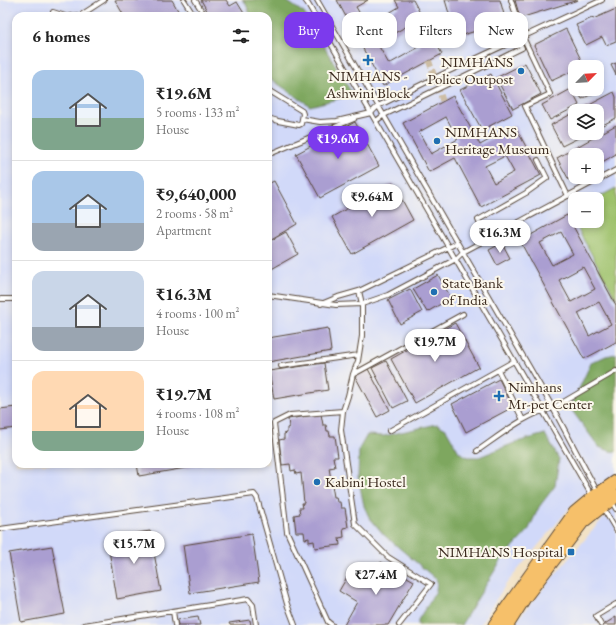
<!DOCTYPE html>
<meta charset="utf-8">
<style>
:root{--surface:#fff;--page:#f2f2f2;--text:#222;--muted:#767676;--line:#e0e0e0;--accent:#7c3aed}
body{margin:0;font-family:"EB Garamond",serif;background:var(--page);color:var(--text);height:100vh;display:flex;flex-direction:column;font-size:15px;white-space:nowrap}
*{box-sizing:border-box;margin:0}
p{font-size:13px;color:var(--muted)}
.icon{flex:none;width:22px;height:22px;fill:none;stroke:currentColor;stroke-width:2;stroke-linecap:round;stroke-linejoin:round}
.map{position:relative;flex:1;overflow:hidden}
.side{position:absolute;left:12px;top:12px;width:260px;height:456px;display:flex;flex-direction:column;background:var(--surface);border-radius:12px;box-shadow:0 2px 6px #0003}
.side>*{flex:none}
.banner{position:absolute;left:284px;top:12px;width:272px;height:36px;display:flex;gap:8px}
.needle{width:26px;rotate:66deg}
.controls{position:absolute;left:568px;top:60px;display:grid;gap:8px}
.controls a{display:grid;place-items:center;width:36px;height:36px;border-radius:8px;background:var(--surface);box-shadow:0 2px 6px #0003;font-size:20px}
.price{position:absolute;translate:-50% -34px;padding:0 9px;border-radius:14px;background:#fff;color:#222;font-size:13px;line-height:26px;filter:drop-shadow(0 1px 2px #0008)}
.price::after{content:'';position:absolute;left:50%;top:24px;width:12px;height:9px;margin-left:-6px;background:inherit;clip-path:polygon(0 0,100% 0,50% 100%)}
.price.on{background:var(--accent);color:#fff}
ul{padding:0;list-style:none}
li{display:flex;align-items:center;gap:12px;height:100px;padding:0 20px}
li+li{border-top:1px solid var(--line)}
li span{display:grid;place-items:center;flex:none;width:112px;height:80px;border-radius:12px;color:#555}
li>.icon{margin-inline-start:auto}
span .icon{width:48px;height:48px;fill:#fffc;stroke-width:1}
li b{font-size:17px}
h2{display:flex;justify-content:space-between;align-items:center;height:48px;padding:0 20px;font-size:17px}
.pill{padding:0 14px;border-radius:12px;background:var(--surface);box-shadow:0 2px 6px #0003;font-size:14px;line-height:36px}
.pill.on{background:var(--accent);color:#fff}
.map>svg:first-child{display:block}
</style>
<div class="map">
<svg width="616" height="625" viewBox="0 0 616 625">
<rect width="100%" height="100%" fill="#fbf7ec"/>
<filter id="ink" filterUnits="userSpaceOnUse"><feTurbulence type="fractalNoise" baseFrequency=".025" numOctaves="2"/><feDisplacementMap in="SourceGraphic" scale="8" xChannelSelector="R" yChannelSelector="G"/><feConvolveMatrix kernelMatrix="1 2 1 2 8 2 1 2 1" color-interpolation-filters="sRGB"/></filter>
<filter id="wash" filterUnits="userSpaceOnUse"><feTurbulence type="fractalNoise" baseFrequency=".012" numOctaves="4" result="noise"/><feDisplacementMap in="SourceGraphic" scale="16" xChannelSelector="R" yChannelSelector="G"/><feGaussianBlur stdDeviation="0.9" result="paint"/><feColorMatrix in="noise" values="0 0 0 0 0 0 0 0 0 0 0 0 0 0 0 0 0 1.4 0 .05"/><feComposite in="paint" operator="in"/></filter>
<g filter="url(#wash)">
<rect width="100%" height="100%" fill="#f2e2c6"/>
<path fill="#d1d9f9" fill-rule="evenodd" d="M0,0h616v475l-39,24 -71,85 -26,41h-480zM16,16h252v448h-252zM575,67h22v22h-22zM575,111h22v22h-22zM575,155h22v22h-22zM575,199h22v22h-22z
M616,506v119h-103l4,-5 80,-95z"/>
<path fill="#9dc16b" stroke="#6c7644" d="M616,188v111l-47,-86 6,-3v11h22v-22h-2z"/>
<path fill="#7ea75f" stroke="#5c683e" d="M242,0h43l19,13 49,82 -43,11 -42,-29v-61h-17l-6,-14z
M616,354v98l-6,-1 -11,-4 -29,-39 21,-45 15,-7z
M437,424l9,5 13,23 9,5h11l38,-15 28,-8 14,25 -4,27 -16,21 -11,24 -26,28 -41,66h-43v-5l18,-29 1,-11 -53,-45 -15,-18 -5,-11 -6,-29 1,-28 8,-14 17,1z"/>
<g id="blocks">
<path fill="#aa9ed1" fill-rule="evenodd" d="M115,0h57l9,16h-57z
M201,0h25l4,6 7,-4 8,13 -2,1h-33z
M337,0h31l-12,7 11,19 32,-19 -4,-7h18l29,54 -59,32zM409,25l12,21 -32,18 -12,-21z
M445,0h55l6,22 -50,15z
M515,0h63l-58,18z
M616,9v32l-10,4 -4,-8 -16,8 -10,-20 16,-7 1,1z
M566,29l18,37 -2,1h-7v3l-24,11 -17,-36z
M525,63l16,31 -28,15 -17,-31z
M616,63v12l-5,-10z
M491,74l21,40 -30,16 -22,-40z
M597,78l5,11 -20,10 -6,-10h21z
M571,89l8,16 -29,15 -8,-15z
M614,92l2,5v21l-19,10v-17h-19z
M453,96l27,49 35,-19 26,49 -60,32 -26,-49 -26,14 -26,-49zM446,117l12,22 -27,15 -12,-22zM505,156l9,16 -20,11 -9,-17z
M575,112v21h13l-26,13 -11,-21z
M355,122l24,44 -59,32 -24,-44z
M616,125v29l-19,11v-10h-22v22l-6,3 -12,-22z
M274,181l23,43 -29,17v-57z
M393,183l20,37 -61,34 -20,-37z
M567,215l49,90v37l-32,17 -64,-118zM561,232l12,22 -21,11 -12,-22zM583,267l12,22 -24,13 -12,-22zM599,302l12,22 -22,12 -11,-23z
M286,232l12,22 -30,17v-29z
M502,243l8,15 -13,7 -8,-15z
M438,275l13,23 -24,14 -14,-23z
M410,289l12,23 -22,12 -12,-24z
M455,323l24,44 -64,36 -24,-44z
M328,328l3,23 -63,11v-24z
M386,361l21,40 -14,7 -21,-40z
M324,363l4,27 -54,9 -5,-28z
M368,369l22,41 -13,7 -22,-41z
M499,379l14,28 -47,25 -14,-28z
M16,407v21l-16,2v-21z
M321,414l2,11h3l1,6h2l1,5h5l3,21h-5l2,10 -6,1 5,29h2l1,5h3l1,6h4l3,19 -5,1 1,9 -5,1 1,7 -25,3 -1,-7 -5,1v-4l-4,1 -1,-7h-8l-2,-17 6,-1 -1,-6h4l-1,-5h2l-3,-30 -5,1 -1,-4 -4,1 -1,-7 -8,1 -3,-25 5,-1v-5l3,-1v-5l2,-1 -1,-8z
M137,464h66v1l-64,11z
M150,531l11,60 -44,8 -10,-61z
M252,534l7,48 -69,11 -7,-48z
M52,546l13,68 -44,8 -12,-69z
M381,562l33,19 -26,44h-44l13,-23 -18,-11 11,-19 19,11z
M198,617l2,8h-22l-1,-5z
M616,617v8h-13z
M250,620l1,5h-21l-1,-2z"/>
</g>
</g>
<g filter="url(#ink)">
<use href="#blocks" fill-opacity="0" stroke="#564637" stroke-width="1"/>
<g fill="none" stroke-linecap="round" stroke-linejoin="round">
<path stroke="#cdbda4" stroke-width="6" stroke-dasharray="6 3" stroke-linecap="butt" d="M429,61l14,41"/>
<g stroke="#564637" stroke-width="6">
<path id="service" d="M184,0l10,16
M195,0l10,16
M305,0l3,4 284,492
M317,0l236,408 45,85
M511,0l12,37 27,57 -25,12 43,90
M53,12l12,4
M71,16l10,-1 23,-15
M268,90l34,21 1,3 -2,10 -2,1 -21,-4 -10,-3
M302,119l18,3 17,-1 34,-8 7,-7 69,-34 155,-72
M376,121l8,-6 138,-67 -4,-8
M272,153l82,-34
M487,240l-9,-20 48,-27 21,-15 -9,-18
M359,291l3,13v32l-4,25 -5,13 -5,22 -5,15 -2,19 14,94 33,33 43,27 -32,41
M268,295l68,10 26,-1 26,-9 68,-36 7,-7 153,-82
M0,299h16
M321,304l17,-7 21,-6 98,-48
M281,366l78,-11
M498,370l25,50
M354,374l109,-60
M389,431l125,-70
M477,451c22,-15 50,-38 76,-43l63,-37
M612,502l4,7
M603,508l13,22
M0,529l254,-35 3,4 30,106 8,21
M173,611l2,14
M84,625l164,-26 5,6 3,20
M332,625l-4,-3 -41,-90 -13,-109 16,-8 53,-4
M601,625l-5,-9 20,-12"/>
</g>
<g stroke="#564637" stroke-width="15">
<path id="primary" d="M495,625l80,-112 18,-15 23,-16
M507,625l17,-27 58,-76 20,-16 14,-10"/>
</g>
<use href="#service" stroke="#fff" stroke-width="4"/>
<use href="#primary" stroke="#f6c06b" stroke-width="13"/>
</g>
</g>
<g fill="#1f6fb2" stroke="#fbf7ec" stroke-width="1.5">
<path d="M366 54h4v4h4v4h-4v4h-4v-4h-4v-4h4z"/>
<circle cx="521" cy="71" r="4"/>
<circle cx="437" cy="141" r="4"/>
<circle cx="434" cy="292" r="4"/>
<path d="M497 390h4v4h4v4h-4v4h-4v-4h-4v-4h4z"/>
<circle cx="317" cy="482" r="4"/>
<rect x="567" y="548" width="8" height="8" rx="2"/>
</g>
<g text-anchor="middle" stroke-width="4" stroke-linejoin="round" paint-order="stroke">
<g font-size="15" fill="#3b2a1e" stroke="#fbf7ec" text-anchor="start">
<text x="513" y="67" text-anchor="end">NIMHANS<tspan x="513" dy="17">Police Outpost</tspan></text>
<text x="368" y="81" text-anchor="middle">NIMHANS -<tspan x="368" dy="17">Ashwini Block</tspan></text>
<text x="445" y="137">NIMHANS<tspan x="445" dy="17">Heritage Museum</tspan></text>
<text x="442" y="288">State Bank<tspan x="442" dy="17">of India</tspan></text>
<text x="508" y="392">Nimhans<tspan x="508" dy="17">Mr-pet Center</tspan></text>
<text x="325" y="487">Kabini Hostel</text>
<text x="563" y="557" text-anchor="end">NIMHANS Hospital</text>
</g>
</g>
</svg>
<div class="controls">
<a><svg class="needle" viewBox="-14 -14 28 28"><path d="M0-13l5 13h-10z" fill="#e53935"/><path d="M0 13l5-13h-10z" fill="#767676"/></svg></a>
<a><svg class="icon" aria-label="layers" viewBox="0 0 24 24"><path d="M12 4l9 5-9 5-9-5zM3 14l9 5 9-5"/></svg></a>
<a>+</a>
<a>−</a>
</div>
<b class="price on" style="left:338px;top:160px">₹19.6M</b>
<b class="price" style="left:372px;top:218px">₹9.64M</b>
<b class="price" style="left:500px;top:254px">₹16.3M</b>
<b class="price" style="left:435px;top:363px">₹19.7M</b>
<b class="price" style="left:134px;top:565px">₹15.7M</b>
<b class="price" style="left:376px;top:596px">₹27.4M</b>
<div class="banner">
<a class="pill on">Buy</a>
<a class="pill">Rent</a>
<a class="pill">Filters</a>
<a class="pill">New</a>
</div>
<section class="side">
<h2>6 homes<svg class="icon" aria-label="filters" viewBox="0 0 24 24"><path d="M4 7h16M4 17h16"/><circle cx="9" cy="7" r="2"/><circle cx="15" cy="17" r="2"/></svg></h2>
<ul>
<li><span style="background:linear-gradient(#a9c7e8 60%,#7fa58c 0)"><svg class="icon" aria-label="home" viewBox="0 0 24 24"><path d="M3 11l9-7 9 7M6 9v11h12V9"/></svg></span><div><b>₹19.6M</b><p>5 rooms · 133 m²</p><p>House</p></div></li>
<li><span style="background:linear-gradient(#a9c7e8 65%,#9aa5b1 0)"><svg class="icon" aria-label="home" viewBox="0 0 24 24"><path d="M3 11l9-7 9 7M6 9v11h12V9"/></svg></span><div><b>₹9,640,000</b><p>2 rooms · 58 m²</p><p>Apartment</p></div></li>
<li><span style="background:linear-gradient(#c9d6e8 70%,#9aa5b1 0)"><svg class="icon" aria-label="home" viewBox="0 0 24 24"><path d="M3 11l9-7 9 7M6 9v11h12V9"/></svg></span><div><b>₹16.3M</b><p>4 rooms · 100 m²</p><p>House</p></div></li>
<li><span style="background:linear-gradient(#ffd9b3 75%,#7fa58c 0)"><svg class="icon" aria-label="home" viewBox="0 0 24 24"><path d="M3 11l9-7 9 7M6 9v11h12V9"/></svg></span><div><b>₹19.7M</b><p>4 rooms · 108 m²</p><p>House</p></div></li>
</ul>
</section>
</div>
